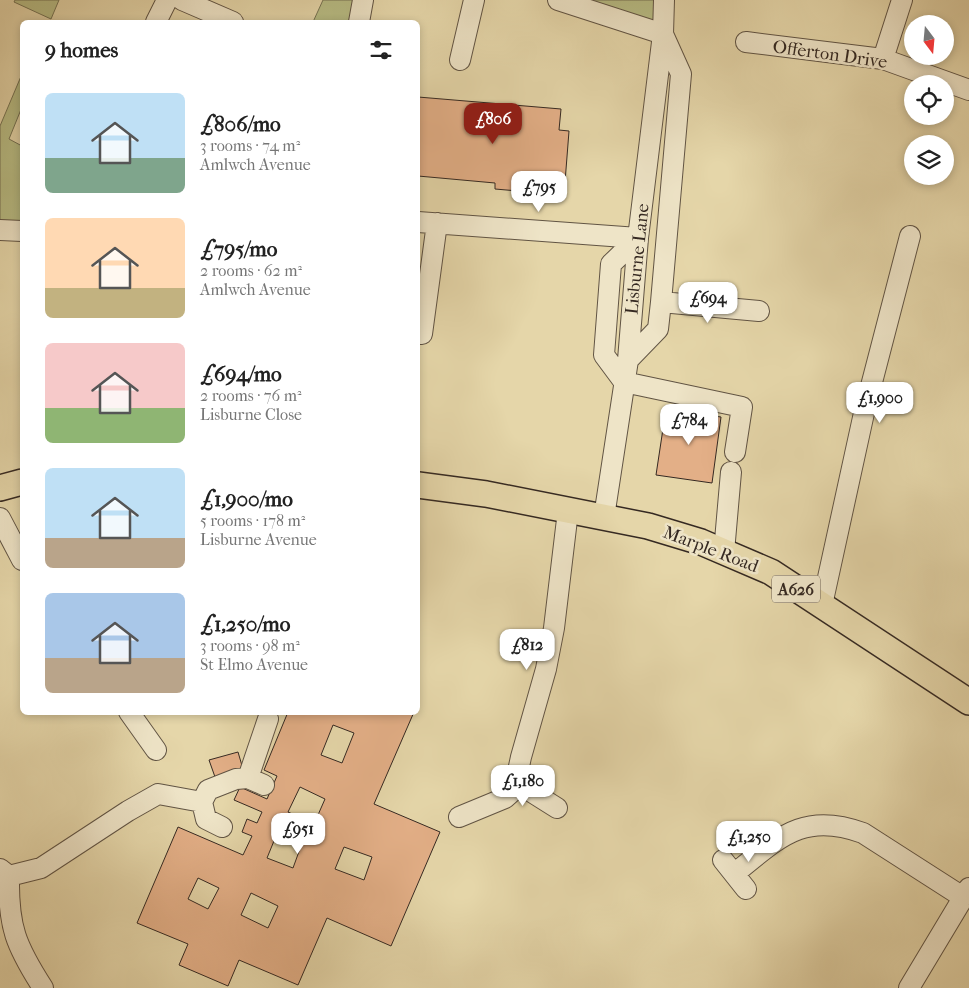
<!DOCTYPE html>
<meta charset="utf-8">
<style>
:root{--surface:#fff;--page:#f6f6f6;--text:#222;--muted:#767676;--accent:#8f2418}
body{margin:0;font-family:"IM FELL French Canon",serif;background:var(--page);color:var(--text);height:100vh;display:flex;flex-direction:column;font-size:19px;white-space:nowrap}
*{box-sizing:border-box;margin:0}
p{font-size:16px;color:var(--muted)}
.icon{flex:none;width:28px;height:28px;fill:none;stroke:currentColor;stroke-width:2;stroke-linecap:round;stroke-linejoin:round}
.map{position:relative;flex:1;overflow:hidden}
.panel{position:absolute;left:20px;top:20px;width:400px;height:695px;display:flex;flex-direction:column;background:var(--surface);border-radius:8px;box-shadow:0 2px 8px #0003}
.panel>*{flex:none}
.needle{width:32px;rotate:164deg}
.tools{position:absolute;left:904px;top:15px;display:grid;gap:10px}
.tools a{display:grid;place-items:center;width:50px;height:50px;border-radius:50%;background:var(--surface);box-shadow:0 2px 8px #0003;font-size:25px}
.price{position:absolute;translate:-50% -42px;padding:0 11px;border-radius:10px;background:#fff;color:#222;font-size:16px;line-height:32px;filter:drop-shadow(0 1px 2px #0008)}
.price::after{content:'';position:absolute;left:50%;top:30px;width:15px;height:11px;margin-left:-8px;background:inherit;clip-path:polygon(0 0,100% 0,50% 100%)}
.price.current{background:var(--accent);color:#fff}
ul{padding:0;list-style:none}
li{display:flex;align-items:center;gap:15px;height:125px;padding:0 25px}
li span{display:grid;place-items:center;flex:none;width:140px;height:100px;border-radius:8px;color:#555}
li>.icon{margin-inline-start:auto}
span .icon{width:60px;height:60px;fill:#fffc;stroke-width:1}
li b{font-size:21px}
h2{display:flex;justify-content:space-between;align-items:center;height:60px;padding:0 25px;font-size:21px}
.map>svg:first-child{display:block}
</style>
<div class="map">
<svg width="969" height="988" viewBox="0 0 969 988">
<rect width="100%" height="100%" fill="#e5d6a9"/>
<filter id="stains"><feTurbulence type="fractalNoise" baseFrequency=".004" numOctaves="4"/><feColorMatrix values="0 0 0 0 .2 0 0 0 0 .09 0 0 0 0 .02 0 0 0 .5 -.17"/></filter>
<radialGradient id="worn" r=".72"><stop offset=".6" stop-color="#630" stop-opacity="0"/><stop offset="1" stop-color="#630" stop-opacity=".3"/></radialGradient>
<path fill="#b8bd85" stroke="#767354" d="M15,0h44l-8,19 -37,-17z
M323,0h40l-4,22h-46z
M558,0h106l-1,34z
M22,74v33l-13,32 13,7v85l-22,-1v-104z"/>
<path fill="#e3af87" stroke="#352922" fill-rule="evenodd" d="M418,97l143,12 -2,21 10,1 -5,64 -69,-6v-6l-77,-7z
M666,409l55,8 -9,66 -56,-8z
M288,712h126l-40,92 66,28 -49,114 -64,-28 -29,67 -59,-25 -11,26 -49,-21 9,-21 -51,-21 41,-96 65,28 9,-19 -10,-4 5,-13 10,4 5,-11 -28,-12 6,-13 27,12 10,-23 -13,-6zM333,725l21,8 -12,30 -21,-8zM300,787l25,12 -11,25 -26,-12zM276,836l25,10 -8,22 -26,-10zM344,847l28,10 -8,23 -29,-11zM198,878l21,10 -11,21 -20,-10zM251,893l27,13 -10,22 -27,-13z
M238,752l5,17 -28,8 -6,-17z"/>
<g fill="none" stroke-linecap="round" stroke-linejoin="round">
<g stroke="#615444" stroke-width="22">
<path id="minor" d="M182,0l51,22
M558,0l105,34
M156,22l11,-22
M359,22l4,-22
M746,42l137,17 86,31
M883,59l19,-59
M460,60l14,-60
M418,222l220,16
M0,230l22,1
M638,238l-27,26 -7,91 20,27 118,25 -7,45
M661,302l98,9
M418,334h4l15,-111
M628,360l30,-31 3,-27 20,-228 -18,-40
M604,517l24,-157 10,-122 25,-204 1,-34
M0,518l22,42
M724,552l7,-80
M822,605l42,-192 46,-177
M129,712l27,38
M517,775l13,16 27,17
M248,778l20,-59
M202,802l6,-12 28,-11 12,-1 16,7
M459,817l46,-19 9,-8 7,-33 25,-88 8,-41 14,-117
M723,860l23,29
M0,869l9,7c-1,51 7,70 34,112
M735,873c44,-35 68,-62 128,-40l92,59 10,3
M9,876l32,-8 87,-57 30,-17 44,8 4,17 16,8
M909,988l60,-100"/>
</g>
<g stroke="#352922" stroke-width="28">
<path id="major" d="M418,485l68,9 162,32 53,16 70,30 198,130
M0,488l22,-6"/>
</g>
<use href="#minor" stroke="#eee4c7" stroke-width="20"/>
<use href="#major" stroke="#e5d6a9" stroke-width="25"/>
</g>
<g text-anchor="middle" stroke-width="5" stroke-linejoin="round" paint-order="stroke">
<rect fill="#eee4c7" stroke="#6c6154" stroke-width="1" x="772" y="575.5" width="48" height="27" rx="4"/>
<g font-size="16" font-weight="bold" fill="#352922">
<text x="796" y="595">A626</text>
</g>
<g font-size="18" fill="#352922" stroke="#eee4c7">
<text transform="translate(830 54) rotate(8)" y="6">Offerton Drive</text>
<text transform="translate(637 259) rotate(-84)" y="6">Lisburne Lane</text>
<text transform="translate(711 549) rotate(21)" y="6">Marple Road</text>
</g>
</g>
<rect width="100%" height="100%" filter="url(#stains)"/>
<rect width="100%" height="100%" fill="url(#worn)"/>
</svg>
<div class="tools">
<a><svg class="needle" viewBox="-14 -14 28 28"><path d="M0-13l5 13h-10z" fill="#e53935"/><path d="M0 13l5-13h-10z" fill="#767676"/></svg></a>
<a><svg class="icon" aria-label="locate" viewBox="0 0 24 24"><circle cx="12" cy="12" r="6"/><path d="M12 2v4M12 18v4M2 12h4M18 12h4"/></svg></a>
<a><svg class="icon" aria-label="layers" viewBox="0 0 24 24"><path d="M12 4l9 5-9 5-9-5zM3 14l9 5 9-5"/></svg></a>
</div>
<b class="price current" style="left:493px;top:145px">£806</b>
<b class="price" style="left:539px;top:213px">£795</b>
<b class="price" style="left:708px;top:324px">£694</b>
<b class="price" style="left:880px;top:424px">£1,900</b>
<b class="price" style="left:689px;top:446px">£784</b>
<b class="price" style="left:527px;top:671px">£812</b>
<b class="price" style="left:523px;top:807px">£1,180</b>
<b class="price" style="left:298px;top:855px">£951</b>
<b class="price" style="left:749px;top:863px">£1,250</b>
<section class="panel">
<h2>9 homes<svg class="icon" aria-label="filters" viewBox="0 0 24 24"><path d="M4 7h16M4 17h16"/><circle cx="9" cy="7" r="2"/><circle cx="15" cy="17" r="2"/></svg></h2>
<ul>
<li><span style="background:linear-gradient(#bfe0f5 65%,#7fa58c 0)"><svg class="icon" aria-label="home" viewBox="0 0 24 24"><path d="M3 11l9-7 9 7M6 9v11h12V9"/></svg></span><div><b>£806/mo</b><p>3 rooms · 74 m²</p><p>Amlwch Avenue</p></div></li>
<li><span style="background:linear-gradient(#ffd9b3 70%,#c2b280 0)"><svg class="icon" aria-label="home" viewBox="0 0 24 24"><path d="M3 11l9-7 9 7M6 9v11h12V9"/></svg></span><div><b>£795/mo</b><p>2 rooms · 62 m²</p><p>Amlwch Avenue</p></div></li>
<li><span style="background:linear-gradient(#f6c9c9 65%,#8fb573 0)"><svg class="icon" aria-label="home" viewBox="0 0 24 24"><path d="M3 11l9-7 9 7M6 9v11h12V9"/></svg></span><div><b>£694/mo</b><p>2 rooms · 76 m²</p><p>Lisburne Close</p></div></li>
<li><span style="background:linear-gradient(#bfe0f5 70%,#b9a48a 0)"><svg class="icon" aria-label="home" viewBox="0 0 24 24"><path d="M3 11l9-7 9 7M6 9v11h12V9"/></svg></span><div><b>£1,900/mo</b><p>5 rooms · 178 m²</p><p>Lisburne Avenue</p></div></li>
<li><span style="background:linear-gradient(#a9c7e8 65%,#b9a48a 0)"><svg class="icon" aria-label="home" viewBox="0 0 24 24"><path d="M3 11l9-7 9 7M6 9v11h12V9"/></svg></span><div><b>£1,250/mo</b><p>3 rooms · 98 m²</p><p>St Elmo Avenue</p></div></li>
</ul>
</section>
</div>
